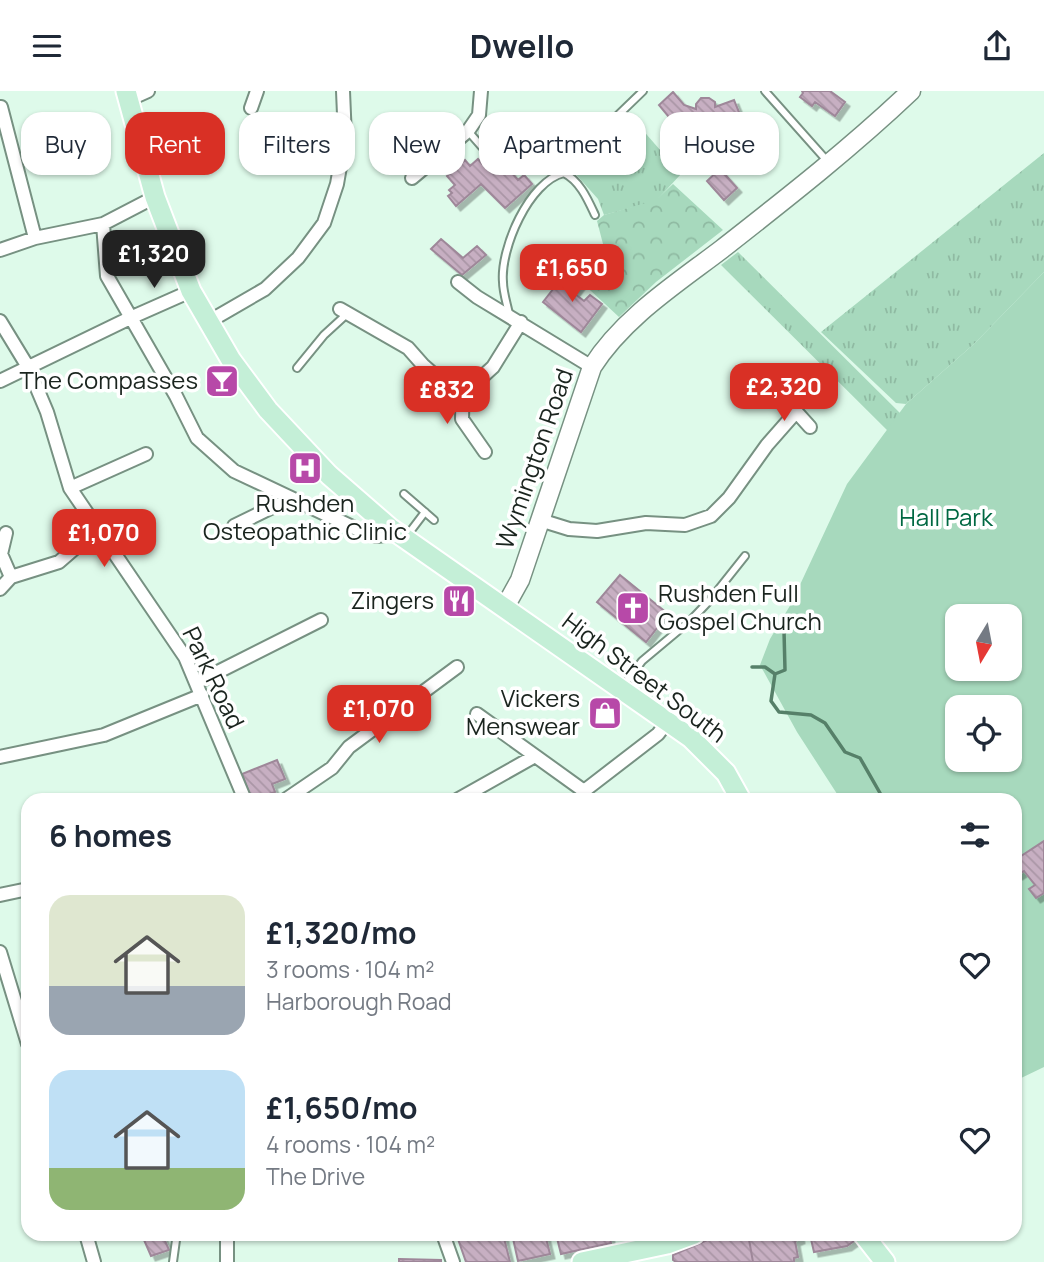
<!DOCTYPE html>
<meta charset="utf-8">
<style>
:root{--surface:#fff;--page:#f2f2f3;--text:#1f2937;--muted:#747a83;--accent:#d93025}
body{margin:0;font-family:Manrope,sans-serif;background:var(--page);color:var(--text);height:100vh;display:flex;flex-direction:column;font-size:26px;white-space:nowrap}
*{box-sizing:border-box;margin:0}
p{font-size:23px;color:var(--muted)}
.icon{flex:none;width:38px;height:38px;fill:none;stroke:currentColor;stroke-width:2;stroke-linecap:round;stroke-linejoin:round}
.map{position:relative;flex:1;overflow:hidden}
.details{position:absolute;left:21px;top:702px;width:1001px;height:448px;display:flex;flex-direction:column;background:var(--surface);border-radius:21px;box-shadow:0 2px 5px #0004}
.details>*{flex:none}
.guide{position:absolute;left:21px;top:21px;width:1003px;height:63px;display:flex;gap:14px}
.needle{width:46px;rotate:190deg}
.tools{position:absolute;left:945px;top:513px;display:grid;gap:14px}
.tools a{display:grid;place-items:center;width:77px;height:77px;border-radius:14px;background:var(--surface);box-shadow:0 2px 5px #0004;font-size:35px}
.price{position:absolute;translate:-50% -60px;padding:0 16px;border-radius:14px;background:var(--accent);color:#fff;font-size:23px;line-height:46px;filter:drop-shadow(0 2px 4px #0008)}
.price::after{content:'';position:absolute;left:50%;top:42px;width:21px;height:16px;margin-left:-10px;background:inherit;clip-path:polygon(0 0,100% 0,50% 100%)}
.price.on{background:#222;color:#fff}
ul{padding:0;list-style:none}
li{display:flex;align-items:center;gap:21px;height:175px;padding:0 28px}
li span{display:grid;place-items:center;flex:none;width:196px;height:140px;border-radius:21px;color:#555}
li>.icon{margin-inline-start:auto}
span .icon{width:84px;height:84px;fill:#fffc;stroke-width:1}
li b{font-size:30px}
h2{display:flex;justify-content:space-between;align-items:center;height:84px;padding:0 28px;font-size:30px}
.chip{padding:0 24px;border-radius:21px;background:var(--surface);box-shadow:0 2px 5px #0004;font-size:24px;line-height:63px}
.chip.on{background:var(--accent);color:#fff}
header{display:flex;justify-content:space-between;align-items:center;height:91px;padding:0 28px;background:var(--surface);font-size:32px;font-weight:700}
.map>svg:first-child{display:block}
</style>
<header><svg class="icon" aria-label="menu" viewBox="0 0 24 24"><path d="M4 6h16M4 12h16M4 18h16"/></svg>Dwello<svg class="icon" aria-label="share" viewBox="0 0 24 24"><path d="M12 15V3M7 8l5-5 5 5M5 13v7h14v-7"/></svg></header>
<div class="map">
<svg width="1044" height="1171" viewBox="0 0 1044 1171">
<defs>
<pattern id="grass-tufts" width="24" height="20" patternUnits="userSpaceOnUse" patternTransform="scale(1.75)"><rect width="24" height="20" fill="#a7d9bd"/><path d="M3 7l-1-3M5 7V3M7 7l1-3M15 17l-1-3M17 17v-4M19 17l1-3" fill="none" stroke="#8fbaa2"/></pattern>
<pattern id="forest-crowns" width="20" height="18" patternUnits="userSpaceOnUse" patternTransform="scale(1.75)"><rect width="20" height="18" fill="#a7d9bd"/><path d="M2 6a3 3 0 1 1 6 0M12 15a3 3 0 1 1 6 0" fill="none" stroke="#8fbaa2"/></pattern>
<pattern id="building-back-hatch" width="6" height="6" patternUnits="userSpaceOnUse" patternTransform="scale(1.75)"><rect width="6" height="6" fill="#c7afc2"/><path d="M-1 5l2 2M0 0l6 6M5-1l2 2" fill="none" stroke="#aa96a6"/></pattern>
<filter id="shadow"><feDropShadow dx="4.5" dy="4.5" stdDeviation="0" flood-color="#0004"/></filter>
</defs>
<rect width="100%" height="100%" fill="#defaea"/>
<path fill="url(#grass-tufts)" d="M627,21l54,62 -25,27 -52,14 -6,-16 -26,-29z
M1044,62v119l-69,71 -69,61 -10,-1 -75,-71z
M738,161l171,170 -14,16 -174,-173z"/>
<path fill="url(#forest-crowns)" d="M673,93l50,46 -67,52 -37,35 -42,-39 26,-34 -6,-23 7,-6 52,-15z"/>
<path fill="#a7d9bd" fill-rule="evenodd" d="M1044,181v795l-29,14v-281h-174l-44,-68 -37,-67 10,-26 21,-35 56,-120 59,-80 69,-61zM957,525h53v53h-53zM957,616h53v52h-53z"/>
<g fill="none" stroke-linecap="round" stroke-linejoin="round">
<path stroke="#568069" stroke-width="3.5" d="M784,540l1,39 -10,4 -4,27 8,11 32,3 14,8 20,29 15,6 24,42
M752,576h13l10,7"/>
</g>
<path fill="url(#building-back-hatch)" stroke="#9e8799" stroke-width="2" filter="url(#shadow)" d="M802,0h28l15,11 -10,14 -20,-14 -3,4 -12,-9 3,-4z
M673,1l11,13 12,4v-5l5,-6h8l6,4v5l19,-7 7,17 -25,11 1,24 -19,1 -1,-24 -24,-7 -14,-17z
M497,65l21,24 6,-5 8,9 -27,24 -24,-24 -25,22 -8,-10 4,-3 -3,-3 6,-5 -8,-9 18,-16 5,6 8,-7 7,8z
M720,78l17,19 -13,12 -17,-19z
M441,148l22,19 14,-12 9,9 -24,20 -31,-26z
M565,183l15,11 -6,8 10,8 6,-6 12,9 -21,28 -38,-30z
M620,484l48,39 -22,28 -49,-40z
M277,669l8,19 -13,5 3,8 -23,8 -10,-26z
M1044,750v52l-8,5 -7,-9 6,-4 -11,-14 -6,4 -3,-3v-12z
M149,1143h13l7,16 -18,6 -7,-16 6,-3z
M484,1143h19l7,28h-44l-8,-23z
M512,1143h33l5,20 -32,7z
M556,1143h53l2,9 -50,11z
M721,1143h27l5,28h-77l-3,-2v-5z
M748,1143h51l1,5 -5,2 3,16 -4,1v4h-41z
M823,1143h24l7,7 -7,5 -33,6 -4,-17z
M399,1168l42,1v2h-42z"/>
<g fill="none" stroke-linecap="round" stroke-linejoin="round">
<g stroke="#779182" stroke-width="10">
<path id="lane" d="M765,0l64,72
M468,40l14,16 16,-14
M584,57l59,-57
M509,223c-2,-10 -6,-22 -6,-32 -3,-33 26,-101 61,-109 16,8 24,27 31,42
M297,277l27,-33 24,-22
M404,403l30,26
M406,446l19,-25
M622,597l20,-27 49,-41 19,-20 35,-44
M872,1151l13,-8
M173,1171l3,-22 -3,-6"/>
</g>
<g stroke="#779182" stroke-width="16">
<path id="street" d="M128,9l20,-9
M1,16l34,131
M251,17l6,-17
M412,87l56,-47 11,-16 2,-24
M103,133l4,52 69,120 21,42 37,33 129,61 14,4 8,-1 5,-7
M0,159l35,-12 68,-14 52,-27
M458,191l19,15 115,70
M340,218l68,39 15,17 16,14 24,4 19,-6 11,-10 28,-45
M0,230l28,46 19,45 23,76 115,169 60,143
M208,231l57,-33 33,-31 26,-35 13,-39 8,-46 -2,-47
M0,290l130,-63 61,-27
M463,292l-1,36 23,33
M783,306l27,30
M70,397l76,-34
M540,429l29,9 28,2 49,-8 39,2 26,-9 18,-18 38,-53 29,-33
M234,435l57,-28
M6,442l-5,21 10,23
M0,498l11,-12 48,-15 38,-33
M196,592l125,-63
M477,623l107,77 7,9
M0,666l104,-22 98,-40
M584,700l74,-57 9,-12
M285,709l47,-32 17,-21 108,-80
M457,709l78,-44
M0,804l28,-6
M0,861l28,92
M86,1143l8,28
M443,1143l10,28
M227,1171v-28"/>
</g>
<g stroke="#779182" stroke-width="21">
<path id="secondary" d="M505,516l15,-27 72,-213c31,-49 84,-83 130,-118 65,-51 129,-101 189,-158"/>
</g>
<g stroke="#fff" stroke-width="23">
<path id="primary" d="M126,0l29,106 36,94 40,69 37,50 61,65 61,53 301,210 35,35 15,27
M863,1143l22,28
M582,1171l85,-18 27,-10"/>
</g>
<use href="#lane" stroke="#fff" stroke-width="6"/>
<use href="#street" stroke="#fff" stroke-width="12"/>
<use href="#secondary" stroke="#fff" stroke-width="18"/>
<use href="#primary" stroke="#c4efd7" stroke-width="19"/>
</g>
<defs>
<g id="bar-square" transform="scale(1.75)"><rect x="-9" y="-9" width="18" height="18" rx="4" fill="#b749a8" stroke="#fff"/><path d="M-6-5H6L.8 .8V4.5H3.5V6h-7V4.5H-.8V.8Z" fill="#fff"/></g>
<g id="hospital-square" transform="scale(1.75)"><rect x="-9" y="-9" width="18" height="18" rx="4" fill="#b749a8" stroke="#fff"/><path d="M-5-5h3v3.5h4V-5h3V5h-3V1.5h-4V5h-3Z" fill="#fff"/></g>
<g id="restaurant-square" transform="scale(1.75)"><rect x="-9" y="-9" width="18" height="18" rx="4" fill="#b749a8" stroke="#fff"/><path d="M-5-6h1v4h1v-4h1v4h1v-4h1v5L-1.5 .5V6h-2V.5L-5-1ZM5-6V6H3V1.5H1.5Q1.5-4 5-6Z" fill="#fff"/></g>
<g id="church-square" transform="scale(1.75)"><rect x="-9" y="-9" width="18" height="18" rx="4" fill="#b749a8" stroke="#fff"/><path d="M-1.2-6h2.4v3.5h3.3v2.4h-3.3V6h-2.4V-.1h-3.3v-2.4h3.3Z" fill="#fff"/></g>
<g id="shop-square" transform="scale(1.75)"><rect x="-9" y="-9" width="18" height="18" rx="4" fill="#b749a8" stroke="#fff"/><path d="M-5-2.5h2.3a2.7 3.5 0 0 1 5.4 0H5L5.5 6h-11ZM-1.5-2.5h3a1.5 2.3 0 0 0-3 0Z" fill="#fff"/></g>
</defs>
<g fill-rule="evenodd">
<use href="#bar-square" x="222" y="290"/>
<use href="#hospital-square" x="305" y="377"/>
<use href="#restaurant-square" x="459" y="510"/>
<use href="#church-square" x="633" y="517"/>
<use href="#shop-square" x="605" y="622"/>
</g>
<g text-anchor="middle" stroke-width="7" stroke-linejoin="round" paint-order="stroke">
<g font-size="24" fill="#1a241e" stroke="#fff" text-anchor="end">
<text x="198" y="298">The Compasses</text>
<text x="305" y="421" text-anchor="middle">Rushden<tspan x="305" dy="28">Osteopathic Clinic</tspan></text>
<text x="658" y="511" text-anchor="start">Rushden Full<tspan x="658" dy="28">Gospel Church</tspan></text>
<text x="434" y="518">Zingers</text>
<text x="580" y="616">Vickers<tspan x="580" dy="28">Menswear</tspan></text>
</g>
<g font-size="24" fill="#1a241e" stroke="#fff">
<text transform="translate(535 368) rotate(-71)" y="8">Wymington Road</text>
<text transform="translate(213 587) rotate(64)" y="8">Park Road</text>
<text transform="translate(644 587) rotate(37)" y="8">High Street South</text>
</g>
<g font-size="24" fill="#006842" stroke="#fff">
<text x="946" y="435">Hall Park</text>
</g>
</g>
</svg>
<div class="tools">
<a><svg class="needle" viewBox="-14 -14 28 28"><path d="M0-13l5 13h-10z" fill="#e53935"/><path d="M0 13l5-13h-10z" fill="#747a83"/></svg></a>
<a><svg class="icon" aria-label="locate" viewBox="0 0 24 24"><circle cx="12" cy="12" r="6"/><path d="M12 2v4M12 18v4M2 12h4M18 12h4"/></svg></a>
</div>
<b class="price on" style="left:154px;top:199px">£1,320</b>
<b class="price" style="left:572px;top:213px">£1,650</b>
<b class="price" style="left:784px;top:332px">£2,320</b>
<b class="price" style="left:447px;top:335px">£832</b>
<b class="price" style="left:104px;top:478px">£1,070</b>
<b class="price" style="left:379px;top:654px">£1,070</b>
<div class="guide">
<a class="chip">Buy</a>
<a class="chip on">Rent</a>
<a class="chip">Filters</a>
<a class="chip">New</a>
<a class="chip">Apartment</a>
<a class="chip">House</a>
</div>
<section class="details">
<h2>6 homes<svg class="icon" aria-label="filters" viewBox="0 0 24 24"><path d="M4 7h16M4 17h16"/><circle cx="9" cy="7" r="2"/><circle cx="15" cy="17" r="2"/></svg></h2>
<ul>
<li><span style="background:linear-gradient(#dfe7d0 65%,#9aa5b1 0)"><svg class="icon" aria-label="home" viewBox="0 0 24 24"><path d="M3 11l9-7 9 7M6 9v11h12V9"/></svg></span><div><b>£1,320/mo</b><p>3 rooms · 104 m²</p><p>Harborough Road</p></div><svg class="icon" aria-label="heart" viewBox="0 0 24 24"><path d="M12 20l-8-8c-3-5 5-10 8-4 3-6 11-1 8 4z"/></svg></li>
<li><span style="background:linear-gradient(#bfe0f5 70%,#8fb573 0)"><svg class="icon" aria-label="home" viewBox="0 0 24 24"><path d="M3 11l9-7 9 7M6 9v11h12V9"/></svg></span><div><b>£1,650/mo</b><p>4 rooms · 104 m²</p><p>The Drive</p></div><svg class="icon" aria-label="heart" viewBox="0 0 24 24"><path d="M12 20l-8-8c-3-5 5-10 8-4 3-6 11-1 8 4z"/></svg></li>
</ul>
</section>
</div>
